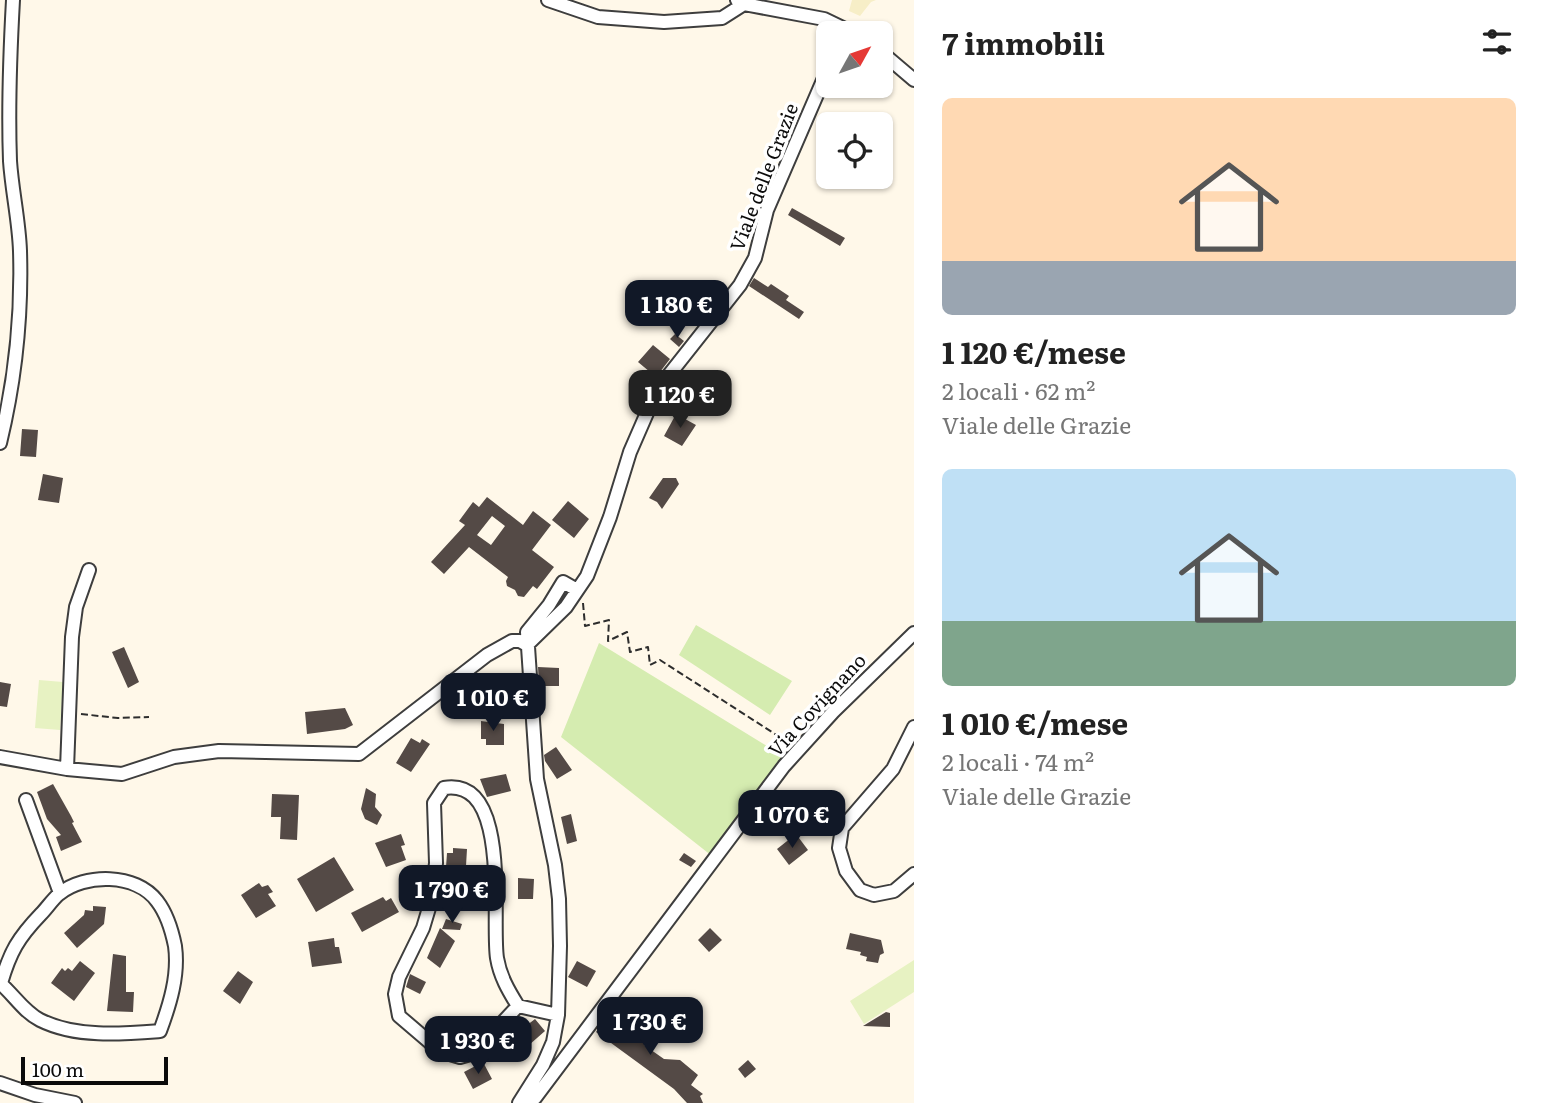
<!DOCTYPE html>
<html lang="it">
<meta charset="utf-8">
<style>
:root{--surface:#fff;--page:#f2f2f2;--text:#222;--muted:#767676;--accent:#111827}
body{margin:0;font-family:Literata,serif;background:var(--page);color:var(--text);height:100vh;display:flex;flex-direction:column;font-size:26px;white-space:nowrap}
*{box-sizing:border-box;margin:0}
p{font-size:23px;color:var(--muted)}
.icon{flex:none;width:38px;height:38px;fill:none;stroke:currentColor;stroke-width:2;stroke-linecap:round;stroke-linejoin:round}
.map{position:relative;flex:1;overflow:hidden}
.panel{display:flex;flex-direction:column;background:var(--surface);width:630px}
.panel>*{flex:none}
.needle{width:46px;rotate:50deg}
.buttons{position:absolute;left:816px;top:21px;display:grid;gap:14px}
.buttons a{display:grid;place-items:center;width:77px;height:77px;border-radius:10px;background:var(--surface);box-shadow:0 2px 5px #0004;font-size:35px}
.scale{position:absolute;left:21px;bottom:18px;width:147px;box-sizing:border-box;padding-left:7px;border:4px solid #0b0b0b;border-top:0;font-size:19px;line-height:24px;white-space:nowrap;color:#0b0b0b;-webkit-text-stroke:5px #fff;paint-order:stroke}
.price{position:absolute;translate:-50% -60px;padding:0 16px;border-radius:14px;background:var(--accent);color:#fff;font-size:23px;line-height:46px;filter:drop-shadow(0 2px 4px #0008)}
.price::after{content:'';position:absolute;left:50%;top:42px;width:21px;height:16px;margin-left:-10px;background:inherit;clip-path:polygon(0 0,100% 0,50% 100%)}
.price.current{background:#222;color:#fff}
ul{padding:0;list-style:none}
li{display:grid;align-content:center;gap:14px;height:371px;padding:0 28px}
li span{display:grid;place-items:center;height:217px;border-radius:10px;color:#555}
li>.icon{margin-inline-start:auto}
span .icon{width:126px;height:126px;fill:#fffc;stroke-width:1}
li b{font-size:30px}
h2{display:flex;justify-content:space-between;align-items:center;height:84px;padding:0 28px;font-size:30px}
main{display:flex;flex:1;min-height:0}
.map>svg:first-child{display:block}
</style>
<main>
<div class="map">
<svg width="914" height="1103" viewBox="0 0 914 1103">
<rect width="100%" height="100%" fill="#fff8e9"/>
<path fill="#f7eec7" d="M852,0h24l-5,2 -11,14 -11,-5z"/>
<path fill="#d5ecb0" d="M696,625l96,56 -22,34 -91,-60z
M599,643l186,114 -73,99 -151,-119z"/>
<path fill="#e7f2c2" d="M39,680l24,2 -3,48 -25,-2z
M914,960v32l-50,32 -14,-23z"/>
<path fill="#544a46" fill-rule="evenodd" d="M792,208l53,30 -5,8 -52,-31z
M754,278l14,9 3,-3 18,12 -3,4 18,12 -5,7 -50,-33z
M675,334l9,7 -5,6 -9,-8z
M653,345l17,14 -14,18 -18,-15z
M676,414l20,11 -14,21 -18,-10z
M22,429l16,1 -2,27 -16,-1z
M43,474l20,4 -4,25 -21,-3z
M663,478h13l3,6 -17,25 -5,-7 -8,-4z
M487,497l36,28 10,-14 18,14 -19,25 22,17 -17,22 -4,-3 -9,11 -6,-1 -3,-6 -8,-4 -1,-5 2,-4 -39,-30 -25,27 -13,-12 34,-37 -6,-4 14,-19 6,5zM492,516l13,10 -14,19 -14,-10z
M568,501l21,18 -15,19 -22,-18z
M124,647l15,35 -11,6 -16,-36z
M538,667l21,1v18h-20z
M0,682l11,2 -4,23 -7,-1z
M345,708l8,17 -8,4 -38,5 -2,-22z
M481,721l23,3v21h-18v-6h-5z
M411,738l9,5 2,-4 8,5 -19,28 -15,-9z
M556,747l16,23 -15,9 -12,-18 -1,-6z
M506,774l5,17 -24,6 -7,-18z
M53,784l18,32 3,6 -2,1 10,19 -21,9 -5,-14 5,-2 -14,-16 -10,-27z
M366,788l10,6 -1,13 7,8 -5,10 -12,-6 -4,-10z
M272,794l27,1 -2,45 -17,-1 1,-22h-10z
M571,814l6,27 -10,3 -6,-27z
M401,834l4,11 -4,1 5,14 -20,7 -11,-24z
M796,834l12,16 -19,15 -12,-16z
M453,848l14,1 -1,17h-3l-1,18 -17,-3 2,-28h6z
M684,853l12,8 -5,6 -12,-7z
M334,857l20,33 -38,22 -19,-33z
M518,878l16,1 -1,20h-15z
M259,883l3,4 6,-2 5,7 -5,2 8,12 -20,12 -15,-23z
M383,897l3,4 5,-3 8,14 -37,20 -11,-19z
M93,906l13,1 -2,17 -27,24 -13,-15 20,-18 1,-5 8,1z
M446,919l16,5 -2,6 -18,-1z
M440,928l15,13 -15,27 -13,-10z
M710,928l12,12 -13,12 -11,-12z
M850,933l31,7 3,13 -4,2 -2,8 -12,-2 1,-4 -7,-2 1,-3 -15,-3z
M334,938l1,9h4l3,16 -30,4 -4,-25z
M113,954l13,2v36h8l-1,20 -26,-1z
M80,961l15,12 -21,28 -23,-18 11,-15 3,3 3,-3 4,3z
M577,961l19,10 -9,16 -19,-10z
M238,971l15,11 -13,22 -17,-13z
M410,974l16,8 -6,12 -14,-7z
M617,1004l10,7 -7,10 27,19 -3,5 20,14 16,1 18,15 -7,10 12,9 -3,2 3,7h-16l-13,-14 -78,-57z
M886,1012l4,1v14l-27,-1z
M535,1019l10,12 -16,14 -11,-13z
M748,1060l8,9 -11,9 -7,-9z
M483,1062l9,17 -19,10 -9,-17z"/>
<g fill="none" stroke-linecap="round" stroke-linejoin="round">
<g stroke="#3e3e3e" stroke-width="16">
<path id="minor" d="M548,0l50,17 66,5 58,-4 22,-14
M737,0l7,4 80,15 29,14
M880,51l34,29
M0,443c15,-62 22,-128 20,-192 -1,-30 -8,-60 -10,-90 -2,-54 0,-107 3,-161
M527,645l39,-38 21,-31 23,-59 20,-65 27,-62 83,-105 15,-27 12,-48 61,-141
M914,727l-21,42 -51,59 -3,20 7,23 14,19 14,5 20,-4 20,-17
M0,757l67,12 55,5 52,-17 45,-6 140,3 128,-99 25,-14h8l7,4
M67,769l5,-132 4,-30 13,-37
M26,800l34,93
M0,983c13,11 24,29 40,37 36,18 82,14 120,11 10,-27 19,-56 15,-85 -3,-15 -8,-32 -18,-45 -21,-28 -72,-28 -98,-7 -7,6 -12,14 -18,20 -23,24 -31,38 -40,69
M518,1006l-44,47 -14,4 -20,-6 -41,-35 -4,-22 4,-17 24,-49 9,-30 4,-35 -2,-60 10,-15c68,-11 47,132 53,170 3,18 11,32 21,48l40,9
M0,1083l35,12 40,8
M519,1103l24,-38 10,-23 5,-27 2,-69 -1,-47 -4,-34 -18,-86 -10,-147 22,-27 14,-23 14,8
M521,1103l14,-5 249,-332 49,-54 81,-79"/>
</g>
<path stroke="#2d2d2d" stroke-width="2" stroke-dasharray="7 3.5" stroke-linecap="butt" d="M583,603l2,23 24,-6 -1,21 19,-9 3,20 18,-5 2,18 10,-5 129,83
M81,714l37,4 31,-1"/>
<use href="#minor" stroke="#fff" stroke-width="12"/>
</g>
<g text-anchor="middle" stroke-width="7" stroke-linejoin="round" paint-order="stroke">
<g font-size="19" fill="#0b0b0b" stroke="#fff">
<text transform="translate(764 177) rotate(-69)" y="7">Viale delle Grazie</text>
<text transform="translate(817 705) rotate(-47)" y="7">Via Covignano</text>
</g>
</g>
</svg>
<div class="buttons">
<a><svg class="needle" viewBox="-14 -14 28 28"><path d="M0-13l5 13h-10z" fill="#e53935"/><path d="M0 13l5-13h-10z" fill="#767676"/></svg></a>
<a><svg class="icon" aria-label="locate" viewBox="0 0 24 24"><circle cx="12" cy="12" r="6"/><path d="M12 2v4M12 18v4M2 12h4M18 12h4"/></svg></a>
</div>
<div class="scale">100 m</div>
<b class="price" style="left:677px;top:340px">1 180 €</b>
<b class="price current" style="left:680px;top:430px">1 120 €</b>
<b class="price" style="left:493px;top:733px">1 010 €</b>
<b class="price" style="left:792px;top:850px">1 070 €</b>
<b class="price" style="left:452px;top:925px">1 790 €</b>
<b class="price" style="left:650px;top:1057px">1 730 €</b>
<b class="price" style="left:478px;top:1076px">1 930 €</b>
</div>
<section class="panel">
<h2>7 immobili<svg class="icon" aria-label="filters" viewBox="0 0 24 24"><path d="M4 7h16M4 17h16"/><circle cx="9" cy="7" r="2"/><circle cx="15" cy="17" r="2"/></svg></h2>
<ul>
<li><span style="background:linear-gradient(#ffd9b3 75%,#9aa5b1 0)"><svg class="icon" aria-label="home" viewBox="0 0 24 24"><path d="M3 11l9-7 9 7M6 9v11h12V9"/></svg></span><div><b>1 120 €/mese</b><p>2 locali · 62 m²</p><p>Viale delle Grazie</p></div></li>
<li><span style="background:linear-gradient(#bfe0f5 70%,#7fa58c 0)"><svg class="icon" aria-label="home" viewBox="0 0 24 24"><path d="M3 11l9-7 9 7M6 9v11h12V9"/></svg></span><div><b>1 010 €/mese</b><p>2 locali · 74 m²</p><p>Viale delle Grazie</p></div></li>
</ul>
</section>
</main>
